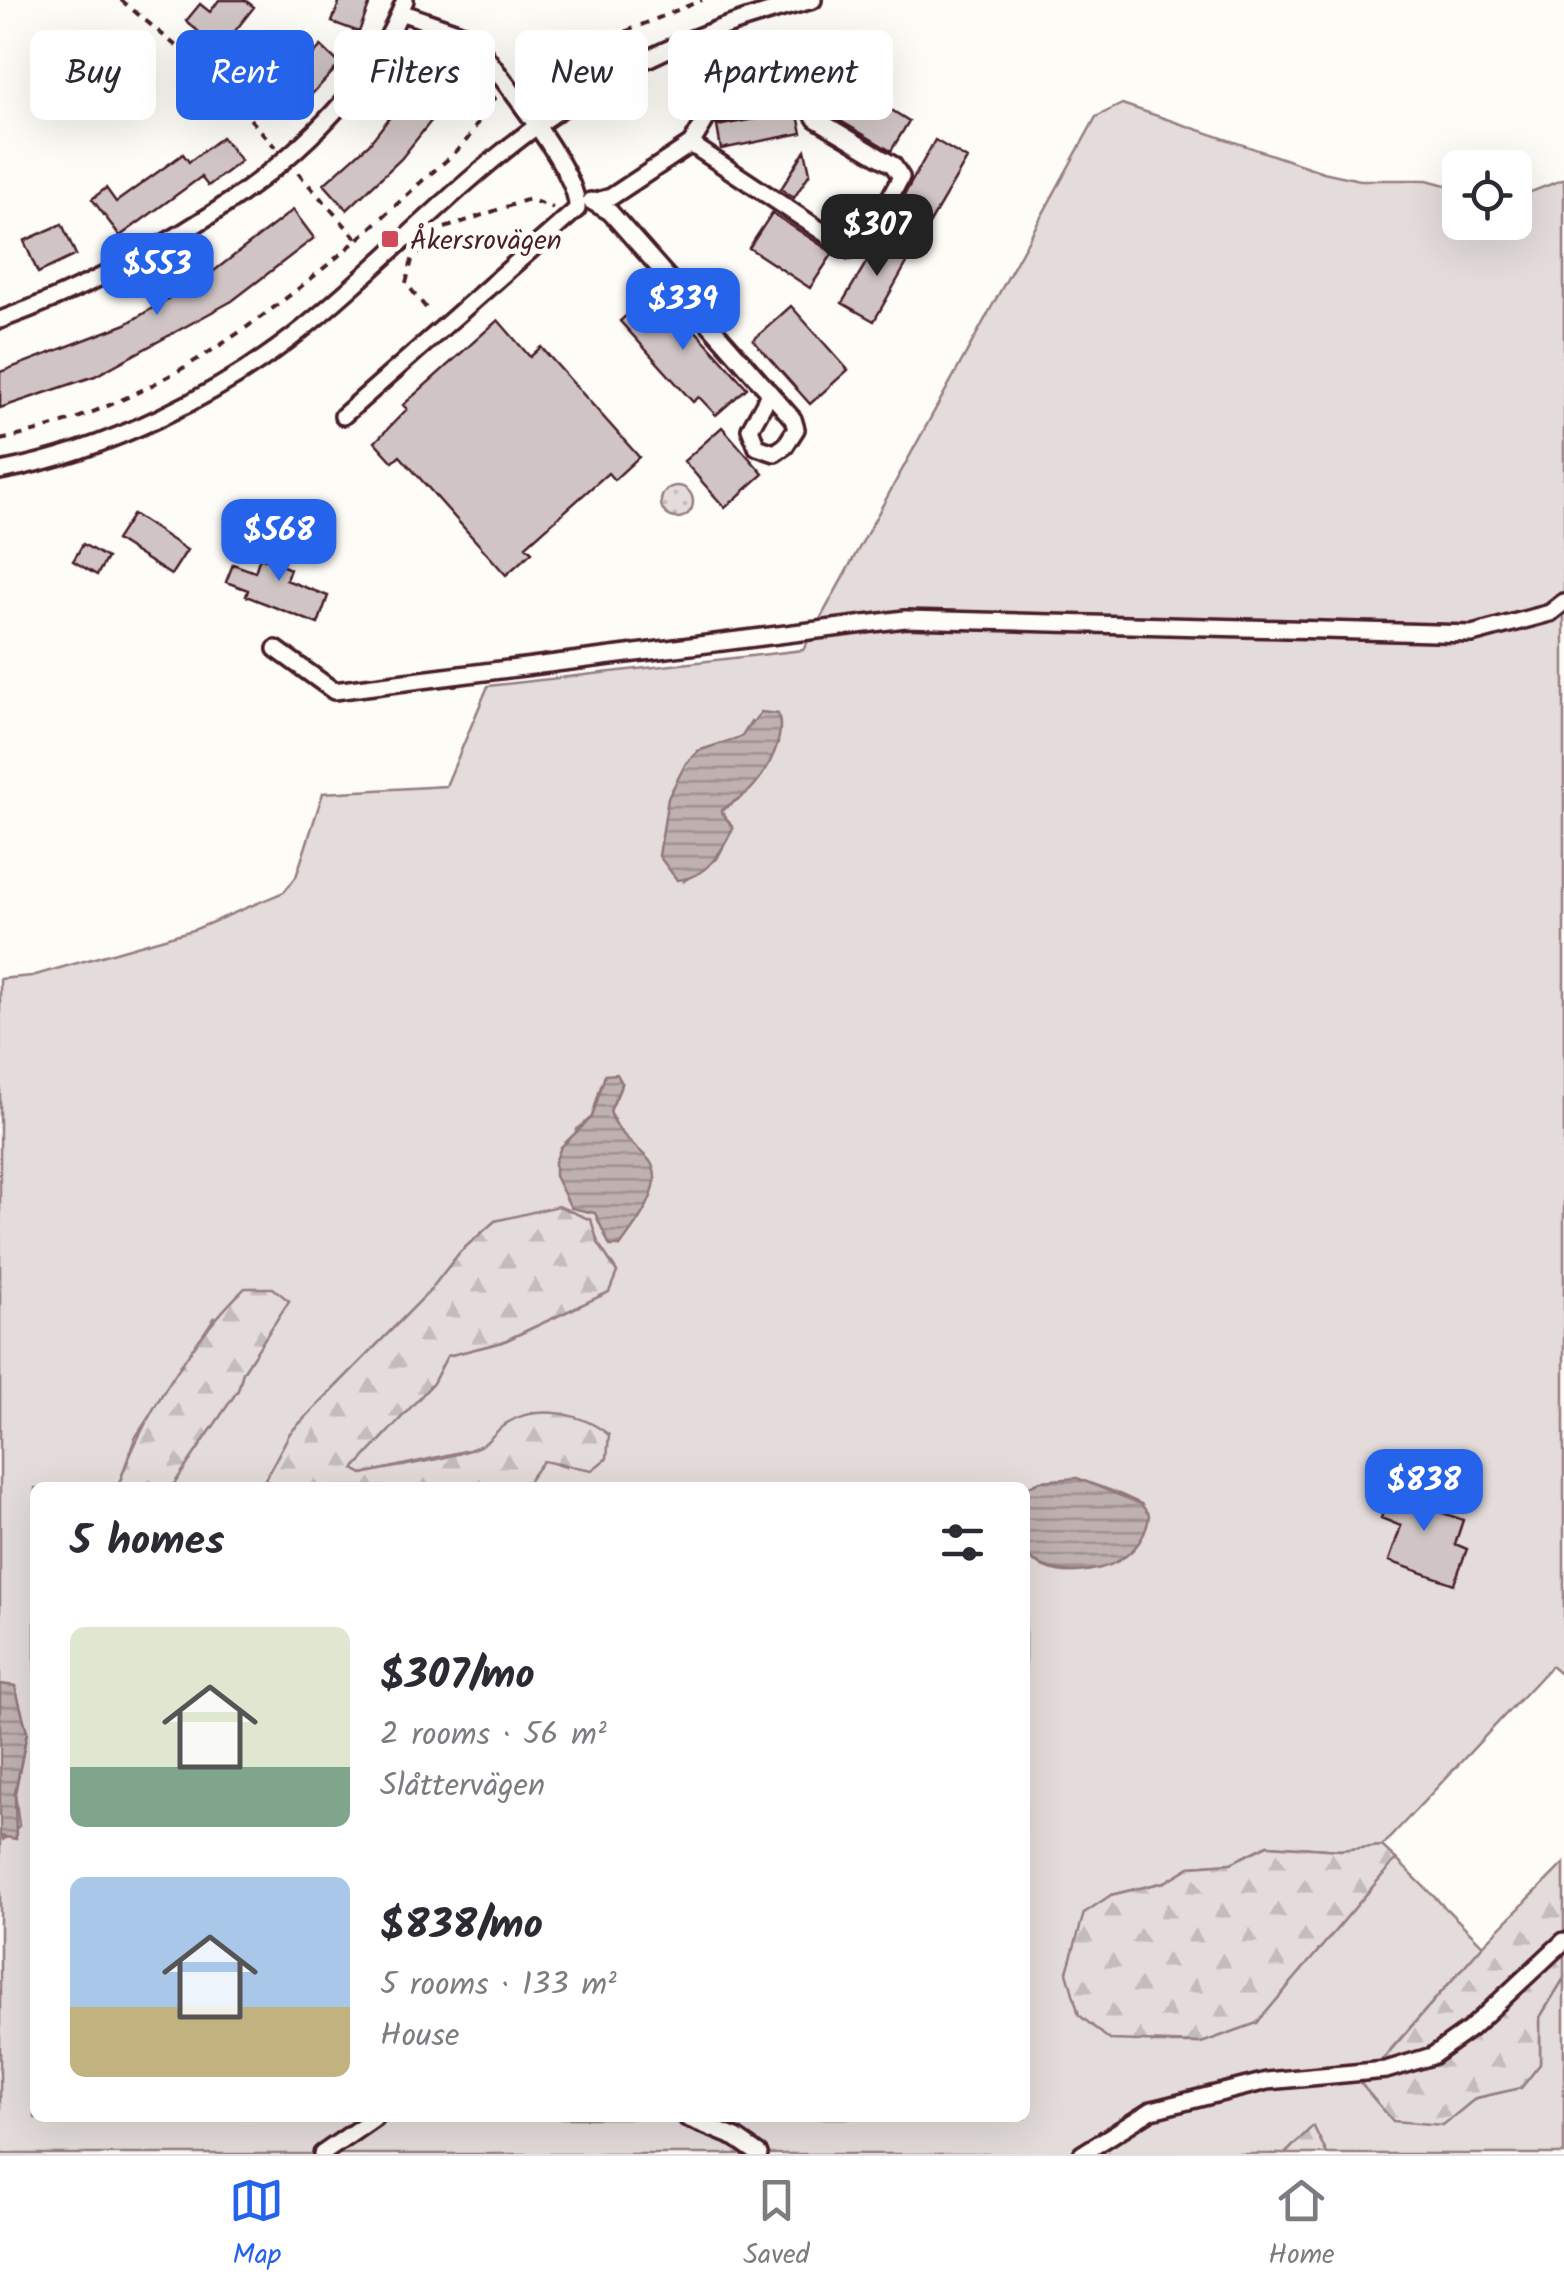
<!DOCTYPE html>
<meta charset="utf-8">
<style>
:root{--surface:#fff;--page:#f7f7f7;--text:#2b2b33;--muted:#7c7c81;--line:#e1e1e2;--accent:#2563eb}
body{margin:0;font-family:Kalam,sans-serif;background:var(--page);color:var(--text);height:100vh;display:flex;flex-direction:column;font-size:38px;white-space:nowrap}
*{box-sizing:border-box;margin:0}
p{font-size:32px;color:var(--muted)}
.icon{flex:none;width:55px;height:55px;fill:none;stroke:currentColor;stroke-width:2;stroke-linecap:round;stroke-linejoin:round}
.map{position:relative;flex:1;overflow:hidden}
.sheet{position:absolute;left:30px;top:1482px;width:1000px;height:640px;display:flex;flex-direction:column;background:var(--surface);border-radius:15px;box-shadow:0 10px 40px #0002}
.sheet>*{flex:none}
.hud{position:absolute;left:30px;top:30px;width:1000px;height:90px;display:flex;gap:20px}
.buttons{position:absolute;left:1442px;top:150px;display:grid;gap:20px}
.buttons a{display:grid;place-items:center;width:90px;height:90px;border-radius:15px;background:var(--surface);box-shadow:0 10px 40px #0002;font-size:50px}
.price{position:absolute;translate:-50% -85px;padding:0 22px;border-radius:20px;background:var(--accent);color:#fff;font-size:32px;line-height:65px;filter:drop-shadow(0 2px 5px #0008)}
.price::after{content:'';position:absolute;left:50%;top:60px;width:30px;height:22px;margin-left:-15px;background:inherit;clip-path:polygon(0 0,100% 0,50% 100%)}
.price.current{background:#222;color:#fff}
ul{padding:0;list-style:none}
li{display:flex;align-items:center;gap:30px;height:250px;padding:0 40px}
li span{display:grid;place-items:center;flex:none;width:280px;height:200px;border-radius:15px;color:#555}
li>.icon{margin-inline-start:auto}
span .icon{width:120px;height:120px;fill:#fffc;stroke-width:1}
li b{font-size:42px}
h2{display:flex;justify-content:space-between;align-items:center;height:120px;padding:0 40px;font-size:42px}
.pill{padding:0 35px;border-radius:15px;background:var(--surface);box-shadow:0 10px 40px #0002;font-size:35px;line-height:90px}
.pill.current{background:var(--accent);color:#fff}
.menu{display:flex;justify-content:space-around;align-items:center;height:140px;border-top:2px solid var(--line);background:var(--surface);font-size:28px;color:var(--muted)}
.menu a{display:grid;justify-items:center;gap:5px}
.menu .current{color:var(--accent)}
.map>svg:first-child{display:block}
</style>
<div class="map">
<svg width="1564" height="2154" viewBox="0 0 1564 2154">
<defs>
<pattern id="forest-firs" width="22" height="20" patternUnits="userSpaceOnUse" patternTransform="scale(2.5)"><rect width="22" height="20" fill="#e3dcda"/><path d="M5 1l3.5 6h-7zM16 11l3.5 6h-7z" fill="#c4bcbb"/></pattern>
<pattern id="park-dots" width="8" height="8" patternUnits="userSpaceOnUse" patternTransform="scale(2.5)"><rect width="8" height="8" fill="#e3dcda"/><path d="M2 2h.1M6 6h.1" fill="none" stroke="#c4bcbb" stroke-width="1.8" stroke-linecap="round"/></pattern>
<pattern id="water-rules" width="6" height="5" patternUnits="userSpaceOnUse" patternTransform="scale(2.5)"><rect width="6" height="5" fill="#c0b1b1"/><path d="M0 2.5h6" fill="none" stroke="#9e8f90"/></pattern>
</defs>
<rect width="100%" height="100%" fill="#fdfcf7"/>
<filter id="ink" filterUnits="userSpaceOnUse"><feTurbulence type="fractalNoise" baseFrequency=".01" numOctaves="2"/><feDisplacementMap in="SourceGraphic" scale="20" xChannelSelector="R" yChannelSelector="G"/><feConvolveMatrix kernelMatrix="1 2 1 2 8 2 1 2 1" color-interpolation-filters="sRGB"/></filter>
<g filter="url(#ink)">
<path fill="#e3dcda" stroke="#967e82" stroke-width="2.5" fill-rule="evenodd" d="M1122,104l201,68 37,8h67l33,9v33h55v-24l49,-19v1498l-13,-11 -169,180 -42,4 -72,-5 -37,18 -39,3 -27,16 -54,13 41,148h49l56,-20 139,-164 87,86 -122,138 81,42 34,-27 45,-10 19,-24v-47l24,-39v176h-237l-14,-28 -28,28h-1285v-318l3,4 16,-14 -4,-33 12,-61 -12,-45 -15,-3v-705l32,-3 164,-47 88,-37 12,-15 27,-84 123,-7 42,-100 315,-36 293,-533zM751,721l27,21 -16,30 -22,26 -19,13 12,17 -16,31 -33,22 14,-130 43,-14zM622,1084l-12,27c7,21 20,36 39,49l-2,45 -27,41 -25,-33 -24,-6 5,-77 16,-13 9,-31zM567,1212l24,9 7,22 19,29 -8,19 -106,51 -56,14 -14,27 -79,86 9,5 106,-24 24,-9 12,-17 27,-11 33,1 1,53 -23,-7 -19,27 501,1c42,-19 77,-2 116,16l-5,42c-31,27 -77,38 -111,9v563h-990v-630l83,-1 17,-49 79,-120 74,-17 -45,71 -5,18 -66,97h89l29,-54 138,-140 32,-41 35,-31z"/>
<path fill="url(#forest-firs)" stroke="#967e82" stroke-width="2.5" d="M558,1206l33,14 7,23 19,29 -8,20 -107,50 -55,14 -14,27 -79,86 9,5c36,-9 73,-12 107,-24 25,-9 20,-16 37,-27 31,-20 76,-9 102,12l-2,23 -15,12 -49,-9 -19,26h-263l29,-54 138,-140 32,-41 35,-31z
M245,1288h28l16,13 -46,71 -5,18 -66,97h-54c22,-67 76,-150 127,-199z
M1268,1845l72,5 42,-4 14,13 -139,164 -56,20 -91,-3 -31,-25 -12,-43 17,-59 27,-18 54,-13 27,-16 39,-3z
M1564,1863v115l-24,39v47l-19,24 -45,10 -33,27 -50,-4 -32,-37 122,-139z
M1313,2125l14,29h-42l28,-28z"/>
<path fill="url(#park-dots)" stroke="#967e82" stroke-width="2.5" d="M661 502a16 16 0 1 1 32 0a16 16 0 1 1-32 0Z"/>
<path fill="url(#water-rules)" stroke="#91777b" stroke-width="2.5" d="M761,712l17,2c8,23 -10,56 -25,73 -9,11 -22,14 -32,24l12,17c-11,24 -27,50 -56,52l-18,-24 9,-58 18,-35 12,-12 43,-14z
M617,1074l5,9 -12,28c8,25 24,32 39,49 20,24 -15,67 -29,86h-10l-15,-33 -24,-5 -16,-32v-14l6,-15 31,-30 13,-42z
M1077,1478l64,26 8,11c-5,56 -85,73 -124,40v-67l15,-7z
M0,1684l15,2 12,46 -12,61 1,46 -16,-3z"/>
<path fill="#d0c5c4" stroke="#4a1f2b" stroke-width="2.5" d="M219,0h26l9,7 -34,43 -34,-29 14,-17 10,8z
M340,0h31l-12,32 -27,-10z
M321,46l19,18 -42,45 -25,-23 28,-31 6,6z
M433,62l29,20 -61,77 -54,51 -23,-26 45,-40z
M848,83l61,38 -18,30 -62,-37z
M797,111l5,22 -81,16 -4,-23z
M222,137l19,24 -33,25 -7,-9 -81,59 -28,-37 14,-11 10,14 67,-48 6,8z
M935,140l32,19 -39,67 -31,-18z
M805,150l5,23 -16,25 -13,-9z
M293,210l21,28 -82,63 -137,75 -95,32v-36l126,-48 88,-53z
M772,213l61,40 -23,35 -61,-40z
M62,224l14,31 -38,18 -14,-32z
M882,236l30,18 -38,67 -32,-18z
M657,288l90,100 -31,27 -17,-18 -6,5 -73,-81z
M791,306l57,64 -38,34 -57,-64z
M498,320l32,37 11,-10 98,110 -25,23 -6,-7 -82,73 6,6 -26,23 -106,-119 -7,6 -18,-20 32,-33 -4,-4z
M722,427l41,47 -38,34 -41,-47z
M133,514l54,36 -16,25 -55,-35z
M276,532l15,6 -10,27 9,4 -4,11 42,16 -10,28 -72,-28 2,-6 -22,-8 7,-18 22,8 5,-15 5,2z
M83,544l24,14 -10,17 -24,-14z
M1395,1479l36,13 -5,15 37,13 -8,24 12,5 -13,35 -65,-23 12,-35 -20,-8z"/>
<g fill="none" stroke-linecap="round" stroke-linejoin="round">
<g stroke="#4a1f2b" stroke-width="22">
<path id="street" d="M591,201l19,11 183,207 3,10 -11,17 -10,7 -18,-6 -7,-18 19,-34
M593,202l18,-5 80,-53 159,106 17,-10 34,-63 -8,-12 -77,-46 -11,-18 -8,-2 -89,17 -17,28
M0,320c147,-54 347,-166 405,-320
M343,416l234,-207c3,-36 -73,-126 -96,-159l-15,-15 -66,-23
M0,471c106,-20 222,-76 305,-144 79,-64 147,-139 229,-199 87,-64 174,-102 279,-128
M276,649l58,42 571,-72 567,15 78,-21 14,-11
M687,2118l49,20 23,16
M322,2154l52,-36
M1082,2154l70,-44 115,-29 119,-11 46,-14 38,-27 94,-88"/>
</g>
<path stroke="#4a1f2b" stroke-width="4" stroke-dasharray="8 8" stroke-linecap="butt" d="M121,0l91,76 63,71
M525,78l35,-10 62,-35 80,-33
M298,173l60,67
M445,228l84,-29 24,9
M423,248l-11,12 -6,23 25,31
M0,440c166,-34 302,-147 422,-259 16,-14 37,-29 49,-47 9,-13 12,-27 25,-37"/>
<use href="#street" stroke="#fdfcf7" stroke-width="15"/>
</g>
</g>
<rect fill="#d1495b" stroke="#fdfcf7" stroke-width="4" x="380" y="229" width="20" height="20" rx="5"/>
<g text-anchor="middle" stroke-width="10" stroke-linejoin="round" paint-order="stroke">
<g font-size="28" fill="#4a1f2b" stroke="#fdfcf7" text-anchor="start">
<text x="410" y="249">Åkersrovägen</text>
</g>
</g>
</svg>
<div class="buttons">
<a><svg class="icon" aria-label="locate" viewBox="0 0 24 24"><circle cx="12" cy="12" r="6"/><path d="M12 2v4M12 18v4M2 12h4M18 12h4"/></svg></a>
</div>
<b class="price current" style="left:877px;top:279px">$307</b>
<b class="price" style="left:157px;top:318px">$553</b>
<b class="price" style="left:683px;top:353px">$339</b>
<b class="price" style="left:279px;top:584px">$568</b>
<b class="price" style="left:1424px;top:1534px">$838</b>
<div class="hud">
<a class="pill">Buy</a>
<a class="pill current">Rent</a>
<a class="pill">Filters</a>
<a class="pill">New</a>
<a class="pill">Apartment</a>
</div>
<section class="sheet">
<h2>5 homes<svg class="icon" aria-label="filters" viewBox="0 0 24 24"><path d="M4 7h16M4 17h16"/><circle cx="9" cy="7" r="2"/><circle cx="15" cy="17" r="2"/></svg></h2>
<ul>
<li><span style="background:linear-gradient(#dfe7d0 70%,#7fa58c 0)"><svg class="icon" aria-label="home" viewBox="0 0 24 24"><path d="M3 11l9-7 9 7M6 9v11h12V9"/></svg></span><div><b>$307/mo</b><p>2 rooms · 56 m²</p><p>Slåttervägen</p></div></li>
<li><span style="background:linear-gradient(#a9c7e8 65%,#c2b280 0)"><svg class="icon" aria-label="home" viewBox="0 0 24 24"><path d="M3 11l9-7 9 7M6 9v11h12V9"/></svg></span><div><b>$838/mo</b><p>5 rooms · 133 m²</p><p>House</p></div></li>
</ul>
</section>
</div>
<nav class="menu">
<a class="current"><svg class="icon" aria-label="map" viewBox="0 0 24 24"><path d="M3 6l6-2 6 2 6-2v14l-6 2-6-2-6 2zM9 4v14M15 6v14"/></svg>Map</a>
<a><svg class="icon" aria-label="saved" viewBox="0 0 24 24"><path d="M7 4h10v16l-5-4-5 4z"/></svg>Saved</a>
<a><svg class="icon" aria-label="home" viewBox="0 0 24 24"><path d="M3 11l9-7 9 7M6 9v11h12V9"/></svg>Home</a>
</nav>
